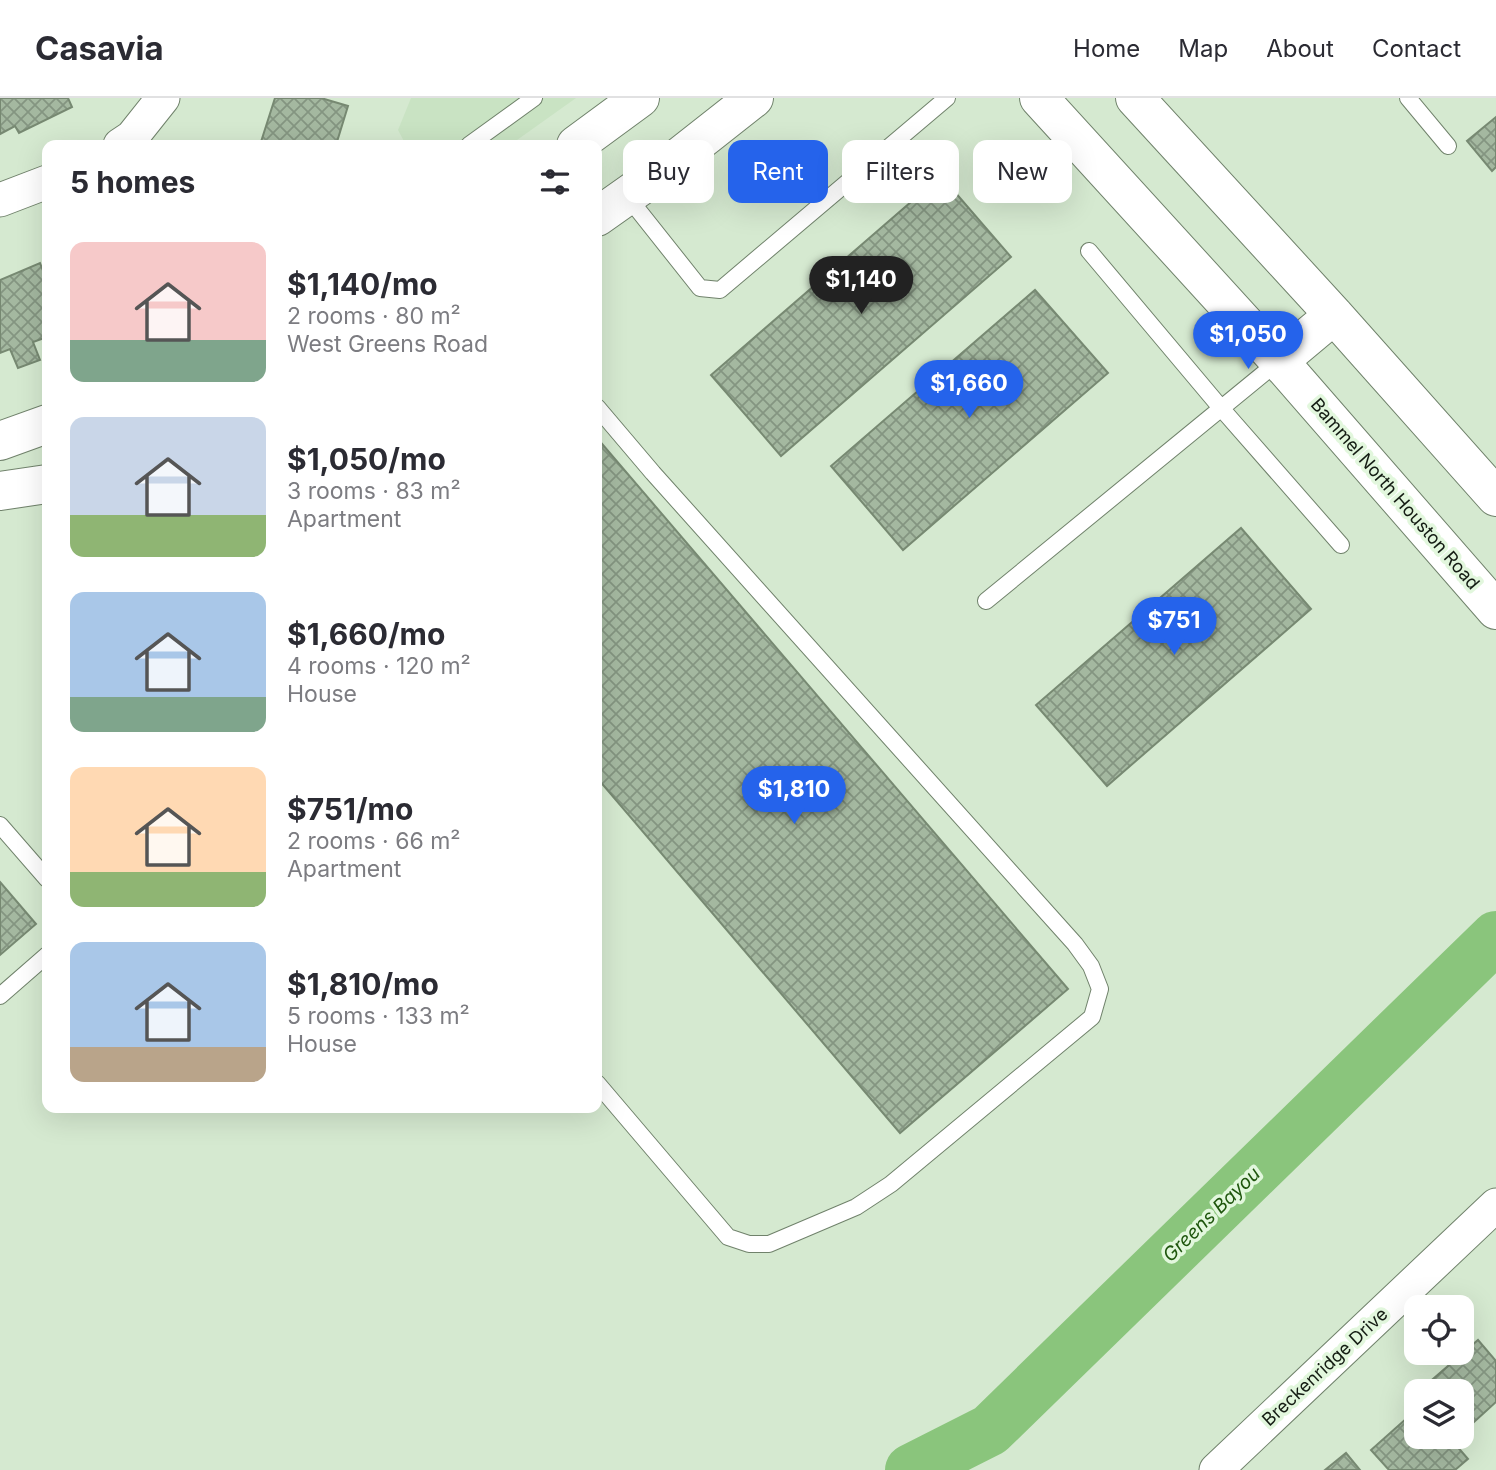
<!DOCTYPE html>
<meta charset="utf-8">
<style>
:root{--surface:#fff;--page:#f7f7f7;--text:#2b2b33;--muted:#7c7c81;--line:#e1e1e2;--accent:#2563eb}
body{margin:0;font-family:Inter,sans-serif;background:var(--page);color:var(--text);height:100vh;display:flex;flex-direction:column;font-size:26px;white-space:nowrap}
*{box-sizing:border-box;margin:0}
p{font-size:23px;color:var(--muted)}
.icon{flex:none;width:38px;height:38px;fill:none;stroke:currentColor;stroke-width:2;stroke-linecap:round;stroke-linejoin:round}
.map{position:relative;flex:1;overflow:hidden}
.drawer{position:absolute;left:42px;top:42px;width:560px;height:973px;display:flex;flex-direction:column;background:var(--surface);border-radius:14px;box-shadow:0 7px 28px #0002}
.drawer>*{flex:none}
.guide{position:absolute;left:623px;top:42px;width:665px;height:63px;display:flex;gap:14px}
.controls{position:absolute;left:1404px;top:1197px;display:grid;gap:14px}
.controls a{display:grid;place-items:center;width:70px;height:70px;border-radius:14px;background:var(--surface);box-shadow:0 7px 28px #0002;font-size:35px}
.price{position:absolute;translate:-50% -60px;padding:0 16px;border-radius:24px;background:var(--accent);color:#fff;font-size:23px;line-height:46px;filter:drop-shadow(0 2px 4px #0008)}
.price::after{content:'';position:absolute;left:50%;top:42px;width:21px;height:16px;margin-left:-10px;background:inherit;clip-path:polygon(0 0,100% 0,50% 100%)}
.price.on{background:#222;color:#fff}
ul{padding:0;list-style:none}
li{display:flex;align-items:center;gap:21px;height:175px;padding:0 28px}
li span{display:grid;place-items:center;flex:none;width:196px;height:140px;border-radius:14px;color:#555}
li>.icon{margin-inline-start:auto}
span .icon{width:84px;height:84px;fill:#fffc;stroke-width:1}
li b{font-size:30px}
h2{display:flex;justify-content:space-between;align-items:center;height:84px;padding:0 28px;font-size:30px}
.pill{padding:0 24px;border-radius:14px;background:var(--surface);box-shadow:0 7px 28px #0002;font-size:24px;line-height:63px}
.pill.on{background:var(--accent);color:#fff}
header{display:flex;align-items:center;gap:42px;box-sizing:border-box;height:98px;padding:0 35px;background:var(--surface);border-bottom:2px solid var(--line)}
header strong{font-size:33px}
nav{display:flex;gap:38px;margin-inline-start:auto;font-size:24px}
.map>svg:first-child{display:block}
</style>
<header>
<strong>Casavia</strong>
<nav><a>Home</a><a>Map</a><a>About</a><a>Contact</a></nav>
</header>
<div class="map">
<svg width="1496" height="1372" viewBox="0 0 1496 1372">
<defs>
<pattern id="building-cross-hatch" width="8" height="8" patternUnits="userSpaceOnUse" patternTransform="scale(1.75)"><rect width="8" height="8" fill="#a4b8a0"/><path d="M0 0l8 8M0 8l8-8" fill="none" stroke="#849581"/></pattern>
</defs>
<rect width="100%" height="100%" fill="#d5e9d0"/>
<path fill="#c9e3c3" d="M411,0h165l-66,47h-104l-8,-15z"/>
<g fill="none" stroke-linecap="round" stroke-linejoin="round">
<path stroke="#8ac57c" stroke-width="52" d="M911,1372l79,-40 506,-493"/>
</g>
<path fill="url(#building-cross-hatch)" stroke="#778972" stroke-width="2" d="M0,0h68l4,9 -53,26 -4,-7 -15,8z
M275,0h46l27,8 -12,39h-76z
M1496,19v50l-4,4 -25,-30z
M941,78l70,81 -230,199 -70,-81z
M40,165l7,18v56l-14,5 7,18 -22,8 -8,-19 -10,4v-73z
M1035,192l73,83 -205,177 -72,-84z
M597,340l471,551 -168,144 -303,-355z
M1241,430l70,81 -204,177 -71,-81z
M0,784l36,42 -36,31z
M1478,1242l18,21v41l-32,29 -3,-3v-37h-32l-4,-5z
M1416,1312v27h33l19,22 -13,11h-66l-18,-20z
M1346,1355l14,17h-35z"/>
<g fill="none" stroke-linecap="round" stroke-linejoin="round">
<g stroke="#70826b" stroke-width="18">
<path id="lane" d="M1408,0l40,48
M469,47l65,-47
M627,98l73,92 20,2 227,-192
M1089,153l132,157 120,137
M597,309l56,66 422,471 16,22 9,23 -8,28 -201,167 -35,23 -87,37h-20l-21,-7 -131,-154
M986,503l293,-240
M0,727l47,54
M0,898l47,-41"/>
</g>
<g stroke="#70826b" stroke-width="35">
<path id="street" d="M120,47l12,-8 31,-39
M0,102l47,-18
M1216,1372l280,-265"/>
</g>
<g stroke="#70826b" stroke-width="40">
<path id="secondary" d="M1039,0l240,263 217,249
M1135,0l199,217 162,182
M576,47l64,-47
M597,119l58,-41 99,-78
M1279,263l55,-46
M0,343l47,-17
M0,393l47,-7"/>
</g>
<use href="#lane" stroke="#fff" stroke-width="16"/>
<use href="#street" stroke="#fff" stroke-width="33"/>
<use href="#secondary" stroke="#fff" stroke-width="38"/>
</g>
<g text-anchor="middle" stroke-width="7" stroke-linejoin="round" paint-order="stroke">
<g font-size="18" fill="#141c13" stroke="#e2f7dd">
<text transform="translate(1395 396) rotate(49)" y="6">Bammel North Houston Road</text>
<text transform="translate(1325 1269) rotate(-43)" y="6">Breckenridge Drive</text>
</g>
<g font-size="19" font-style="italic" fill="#1e560d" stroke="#e2f7dd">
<text transform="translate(1211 1116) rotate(-44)" y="7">Greens Bayou</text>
</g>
</g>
</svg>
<div class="controls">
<a><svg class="icon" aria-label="locate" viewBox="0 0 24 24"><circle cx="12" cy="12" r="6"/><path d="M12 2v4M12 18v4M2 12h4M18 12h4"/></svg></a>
<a><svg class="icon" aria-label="layers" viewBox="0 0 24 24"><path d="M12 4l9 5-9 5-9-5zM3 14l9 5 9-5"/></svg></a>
</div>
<b class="price on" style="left:861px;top:218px">$1,140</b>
<b class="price" style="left:1248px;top:273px">$1,050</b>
<b class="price" style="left:969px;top:322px">$1,660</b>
<b class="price" style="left:1174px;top:559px">$751</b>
<b class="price" style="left:794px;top:728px">$1,810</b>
<div class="guide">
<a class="pill">Buy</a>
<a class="pill on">Rent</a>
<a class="pill">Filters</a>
<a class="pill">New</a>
</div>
<section class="drawer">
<h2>5 homes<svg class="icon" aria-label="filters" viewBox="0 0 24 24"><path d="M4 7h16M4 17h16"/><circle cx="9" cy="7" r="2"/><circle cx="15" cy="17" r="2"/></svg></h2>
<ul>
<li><span style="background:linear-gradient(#f6c9c9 70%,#7fa58c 0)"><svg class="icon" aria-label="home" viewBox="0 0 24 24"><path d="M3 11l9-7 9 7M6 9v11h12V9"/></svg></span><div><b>$1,140/mo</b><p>2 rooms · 80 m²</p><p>West Greens Road</p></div></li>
<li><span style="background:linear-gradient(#c9d6e8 70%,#8fb573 0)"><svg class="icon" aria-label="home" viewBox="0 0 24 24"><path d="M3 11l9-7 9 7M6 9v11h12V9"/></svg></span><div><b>$1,050/mo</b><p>3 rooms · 83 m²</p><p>Apartment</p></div></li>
<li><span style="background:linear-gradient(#a9c7e8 75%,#7fa58c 0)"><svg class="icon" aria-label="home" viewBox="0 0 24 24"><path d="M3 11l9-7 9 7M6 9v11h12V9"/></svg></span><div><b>$1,660/mo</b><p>4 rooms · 120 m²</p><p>House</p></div></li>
<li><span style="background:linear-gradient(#ffd9b3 75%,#8fb573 0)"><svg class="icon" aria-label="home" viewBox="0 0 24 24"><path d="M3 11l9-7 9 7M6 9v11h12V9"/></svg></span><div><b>$751/mo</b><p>2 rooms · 66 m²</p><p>Apartment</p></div></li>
<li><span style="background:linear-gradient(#a9c7e8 75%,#b9a48a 0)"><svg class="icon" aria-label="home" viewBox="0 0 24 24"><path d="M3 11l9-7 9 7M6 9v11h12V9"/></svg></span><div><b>$1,810/mo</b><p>5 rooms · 133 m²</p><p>House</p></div></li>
</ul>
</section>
</div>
